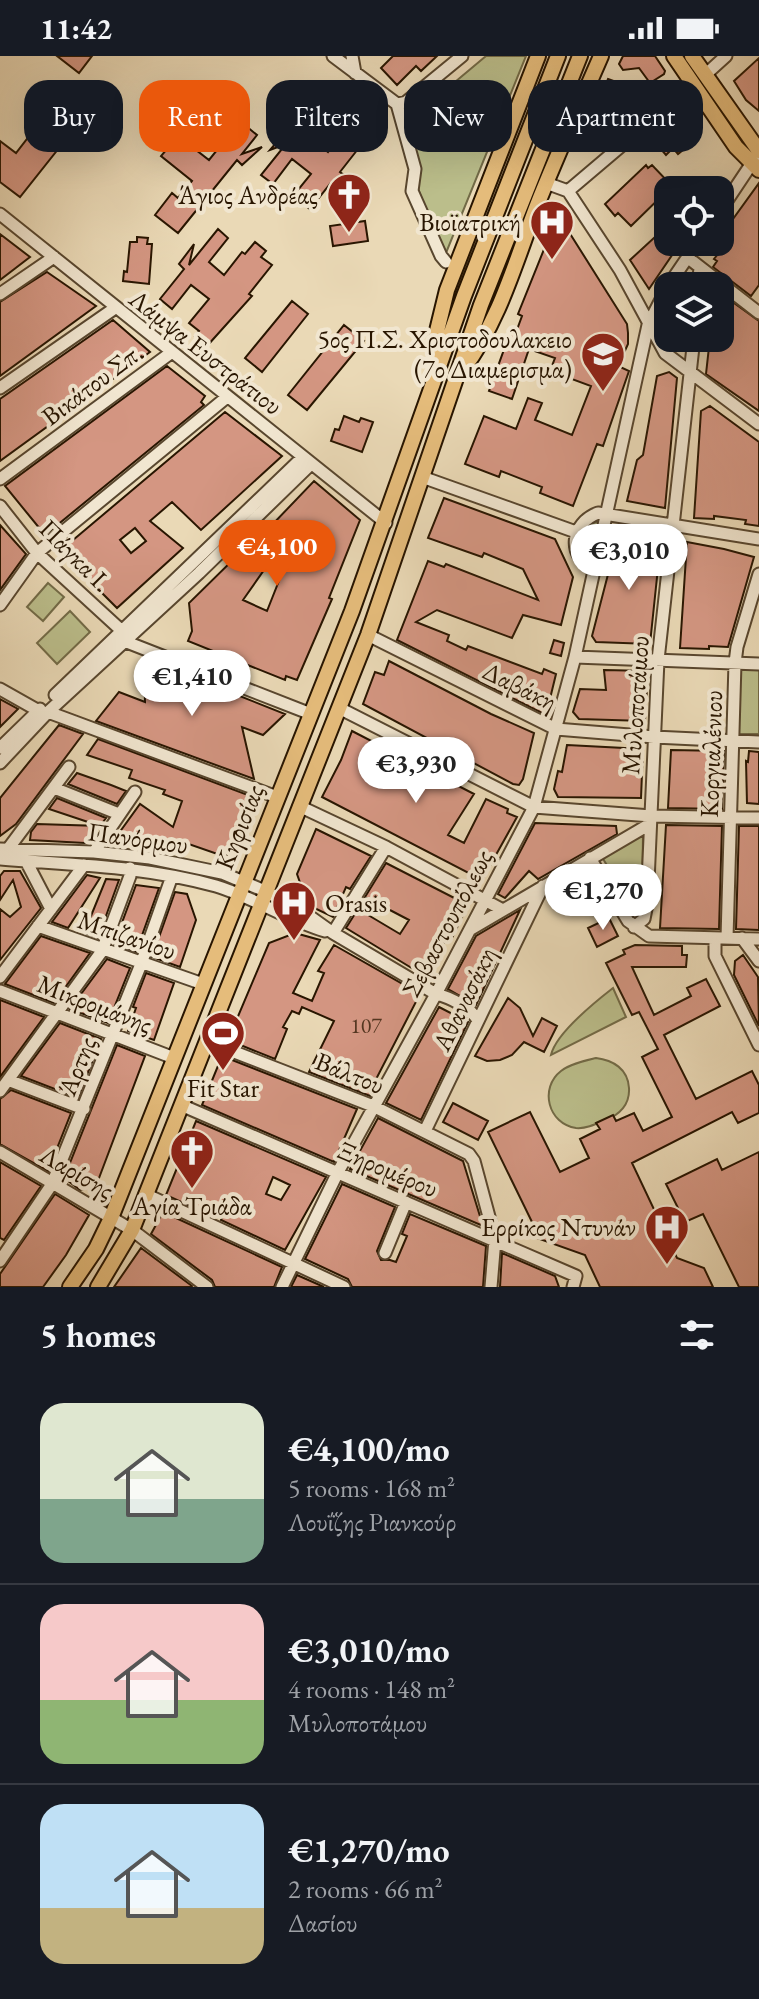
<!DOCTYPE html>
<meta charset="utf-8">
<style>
:root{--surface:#171b24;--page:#242831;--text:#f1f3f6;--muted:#9ea1a6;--line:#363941;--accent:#ea580c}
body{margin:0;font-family:"EB Garamond",serif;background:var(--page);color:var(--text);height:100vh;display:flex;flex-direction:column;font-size:30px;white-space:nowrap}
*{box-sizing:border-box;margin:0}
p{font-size:26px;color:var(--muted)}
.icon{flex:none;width:44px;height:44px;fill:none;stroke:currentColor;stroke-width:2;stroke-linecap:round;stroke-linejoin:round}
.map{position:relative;height:1231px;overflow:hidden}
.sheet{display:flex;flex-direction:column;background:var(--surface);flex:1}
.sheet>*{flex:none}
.banner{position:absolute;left:24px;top:24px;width:712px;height:72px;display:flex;gap:16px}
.fabs{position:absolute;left:654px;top:120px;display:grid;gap:16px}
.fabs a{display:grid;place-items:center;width:80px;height:80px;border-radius:16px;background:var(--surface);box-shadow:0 8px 32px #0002;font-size:40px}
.price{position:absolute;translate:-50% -68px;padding:0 18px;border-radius:28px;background:#fff;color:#222;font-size:26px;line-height:52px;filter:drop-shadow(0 2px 4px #0008)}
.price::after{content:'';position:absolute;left:50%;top:48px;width:24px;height:18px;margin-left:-12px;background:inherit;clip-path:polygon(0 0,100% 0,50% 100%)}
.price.current{background:var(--accent);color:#fff}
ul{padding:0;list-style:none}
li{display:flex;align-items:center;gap:24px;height:200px;padding:0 40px}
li+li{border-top:2px solid var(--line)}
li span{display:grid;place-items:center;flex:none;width:224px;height:160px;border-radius:24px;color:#555}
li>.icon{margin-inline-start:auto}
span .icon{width:96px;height:96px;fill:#fffc;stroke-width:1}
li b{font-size:34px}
h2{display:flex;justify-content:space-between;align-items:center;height:96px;padding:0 40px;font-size:34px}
.tag{padding:0 28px;border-radius:24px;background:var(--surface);box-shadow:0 8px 32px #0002;font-size:28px;line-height:72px}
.tag.current{background:var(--accent);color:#fff}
.status{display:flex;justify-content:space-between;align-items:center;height:56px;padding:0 40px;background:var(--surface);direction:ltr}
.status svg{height:22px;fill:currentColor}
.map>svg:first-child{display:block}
</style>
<div class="status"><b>11:42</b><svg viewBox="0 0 49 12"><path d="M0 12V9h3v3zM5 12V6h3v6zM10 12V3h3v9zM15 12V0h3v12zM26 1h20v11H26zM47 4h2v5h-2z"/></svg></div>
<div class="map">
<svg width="759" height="1231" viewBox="0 0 759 1231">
<rect width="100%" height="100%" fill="#ead9b6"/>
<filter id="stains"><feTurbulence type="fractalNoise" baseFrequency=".0025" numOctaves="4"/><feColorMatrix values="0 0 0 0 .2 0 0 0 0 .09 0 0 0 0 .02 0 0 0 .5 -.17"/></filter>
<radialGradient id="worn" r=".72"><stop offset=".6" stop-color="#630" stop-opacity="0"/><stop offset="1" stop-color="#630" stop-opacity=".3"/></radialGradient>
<path fill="#bbbe8b" stroke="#726a46" stroke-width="2" d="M486,0h40l-80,197c-16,-36 -50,-97 -34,-135z
M668,244v38h20l-1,11 -3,2c-26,-8 -26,-30 -16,-51z
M599,465l-9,38 -9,-11c-2,-15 4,-23 18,-27z
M48,527l16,14 -21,24 -16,-14z
M70,555l20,21 -33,32 -20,-21z
M739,614h20v64h-21z
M643,778l-1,70 -10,3 -30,-50z
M613,932l13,29 -75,38c5,-22 44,-53 62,-67z
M596,1002c17,2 32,11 33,30 1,16 -9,27 -24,32 -9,4 -19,9 -29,8 -28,-4 -37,-40 -15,-57 9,-7 23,-10 35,-13z"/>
<path fill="#d49682" stroke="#281500" stroke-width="2" fill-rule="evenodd" d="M57,0h35l-13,17z
M393,0h44l-16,15 -5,-5 -19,19 -16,-17z
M623,0h32l10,15 -1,3 -14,9 -11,-15 -16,2 -4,-6z
M759,2v53l-13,-11 -12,-19z
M608,23l20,7 11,15 -46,42 -7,-9z
M57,44l25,19 -62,78 -20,-15v-41l16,12z
M319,48l11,8 -20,25 18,15 14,-17 16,14 -18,23 16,12 -10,13 -16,-13 -20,25 -17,-13 18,-22 -19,-15 -19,25 -12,-9 25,-31 -16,6 17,-20 4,3 6,-7 2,2z
M234,60l23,19 -15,19 20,-7 -20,18 -5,-5 -59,73 -23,-18 17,-22 6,5 14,-17 -31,-25 17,-20 31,24 13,-16 -6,-5z
M682,72l8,9 -4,4 3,4 -11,9 -5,-6 -7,7 -6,-7z
M646,109l2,3 4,-3 20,21 -41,40 -13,-13 -3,3 -10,-12z
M759,127v102l-8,11 -38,-29 4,-6 -3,-2 4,-5 -3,-2 4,-4 -3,-2 4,-4v-5z
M365,165l3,20 -35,5 -3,-20z
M562,165l65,103 1,9v11l-10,22 11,5 -26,75 -6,-2 -24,62 -33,-13 2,-6 -41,-16 -2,6 -34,-13 19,-48 32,13 12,-31 14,5 -7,17 37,15 19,-49 -41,-15 5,-13 -26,-9 -17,50 -23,-8 21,-58 5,2 7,-19 -4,-2 37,-92z
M668,169v17h13l-32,47 -19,-29z
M218,173l10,9 -19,24 15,13 18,-23 3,2 10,-12 11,9 -5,6 11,8 -23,29 3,2 -45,50 -12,-10 4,-5 -10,-8 20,-24 -18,-14 -19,24 -12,-10 24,-30 -5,-5 15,-20 -5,21z
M0,178l30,23 -30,23z
M137,181l11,1 -1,6h5l-3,40 -26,-3 1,-10 3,1 3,-30h7z
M47,216l49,34 -96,70v-74z
M720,237l39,28v90l-53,-37 4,-36h10z
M292,245l16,13 -46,58 -17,-14z
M113,264l37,32 -150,109v-62z
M344,269l20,16 -57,69 -19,-15z
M167,310l38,30 -4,6 3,3 -159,130 -40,-49z
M669,316l8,6 -12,130 -38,-7 10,-41 6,-5 14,-79z
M710,350l49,36v84l-14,-2 1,-4 -32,-4v3l-20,-1 7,-107z
M225,356l57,44 -81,74 -29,-28 -22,19 33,27 -66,60 -57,-57zM135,472l11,13 -15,12 -11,-13z
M344,360l15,6 2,-4 12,4 -11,30 -31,-11 4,-12 4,1z
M314,425l46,39 -31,78 3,1 -35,81 -11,-4 -1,4 -97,-39 4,-10 -3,-28 57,-56 3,2zM269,507l15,5 -17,43 -24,-11z
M444,442l111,41 18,38 -12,48 -38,-10 -11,23 -75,-28 -21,12 33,13 -2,6 19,9 2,-4 74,28 2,-5 12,5 -9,37 -5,2 -145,-73 31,-79 16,6 2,-3 92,36 -15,-31 -39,-16 -2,4 -54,-19z
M0,469l26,29 -26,36z
M619,476l42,7 -11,105 -54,-2 -4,-6z
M687,486l37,7 30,8 -26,90 -19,-1v3l-29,-1z
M554,584l10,3 -3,13 -11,-3z
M389,605l102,53 43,19 -11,46 -4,6 -6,-1 -150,-80 12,-32 9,3z
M153,608l9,5 2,-3 121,48 -22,21 -21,-8 12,52 -158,-58 23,-29 26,10 -1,-36 7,2z
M604,614l44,1 -3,50 -66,-2 -6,-7 7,-23 26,1z
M0,643l18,10 -18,18z
M59,669l24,9 -67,90 -16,12v-38z
M352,675l122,63 -26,41 16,8 22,-44 22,10 -1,4 10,4 -35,63 -160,-83 19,-37z
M98,683l150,56 -22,62 -43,-15 -4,12 -39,-6 -21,-15 21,-29 33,23 9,-26 -19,-7 2,-4 -36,-12 3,-8 -45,-15z
M567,689l76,4 -2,49 -83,-1 -4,-8 4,-18 4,1z
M671,694l53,1 -2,58 -54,-1z
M749,695l10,1v52l-12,-1 -1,-42 2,1z
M77,717l34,12 15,6 -9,13 -49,-20z
M57,742l49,20 -6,8 -51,-17z
M535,767l81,3 1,8 -79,45 -9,-8 -24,27 -7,-4z
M37,768l63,2 -15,17 -55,-3 1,-8z
M666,769l56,1 -3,103 -59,-1z
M739,770h20v104l-23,-1z
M316,773l55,27 -21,33 -4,-2 -13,30 -25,-12 -11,-31z
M386,807l82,42 -17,35 -4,-2 -11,17 5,3 -13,20 -82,-50 12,-19 42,25 9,-14 -44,-23z
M4,815h16l21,37 -41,52v-51l10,8 11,-10 -8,-27 -13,20v-24z
M87,819l13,3 -32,50 -16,-6z
M106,823l13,1 -21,58 -14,-5z
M136,829l23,3 -23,64 -22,-8z
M175,836l12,2 9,26 -16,47 -28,-10z
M520,854l-44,95 -28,-16 28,-53z
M609,862l9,18 -21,11 -9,-19z
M295,877l25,7 -27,53 19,8 12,-28 -6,-2 16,-26 86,49 -47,91 2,2 -5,9 -61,-24 25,-51 -32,-14 -3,7 -7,-3 -9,16 4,2 -12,30 -47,-19 41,-97z
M41,880l49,17 -36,50 -49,-19z
M635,889l47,1v9h5l-1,12h-54l22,48 37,-19 -4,-8 19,-9 14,27 -56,29 32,64 56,-28 7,14v28l-21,10 -6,-11 -100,51 45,95 27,10 9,19h-113l-15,-32 -68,-24 16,-7 -45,-92 42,-20 30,60 29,-14 -9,-19 20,-10 -4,-6 17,-8 3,6 18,-8 9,18 29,-14 -30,-60 16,-8 -19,-37 -7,3 -26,-52 19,-9 -2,-4z
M743,899l15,22 1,49 -25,-51 1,-14z
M107,903l23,9 -22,55 -38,-14z
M146,917l28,10 -20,57 -26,-9 8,-23 -3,-1z
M508,942l12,10 13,28 9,-18 15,8 -13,26 -20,-10 -12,13 -12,5 -13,1 -12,-5z
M0,944l44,17 -44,60z
M439,951l29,15 -47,98 -35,-17z
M60,967l41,16 -23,59 -57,-22z
M117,989l28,11 -49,130 -16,4 -16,-12z
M222,1000l135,53 -23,53 -132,-57z
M11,1034l60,23 -23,58 -48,-27v-45z
M453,1047l35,18 -10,19 -35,-18z
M378,1062l85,43 20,65 -133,-57z
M196,1065l130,56 -41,73 -64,-30 3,-8 -14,-6 -7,6 -37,-17zM273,1121l17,8 -9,15 -15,-6z
M759,1096v135h-20l-36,-73 -18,8 -19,-38 51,-25 5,11z
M0,1106l41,24 -37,54 -4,-2z
M342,1128l53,23 -18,44 4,9h9l6,2 11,-26 -5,-2 8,-20 76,32 -3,41h-131l-4,-8 -43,-20z
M55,1138l34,21 -23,40 -23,32h-43v-13z
M163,1156l119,55 -8,20h-59l-3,-7 -61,-46z
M141,1192l51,38 -1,1h-77z
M502,1197l53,23 4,11h-59z
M297,1219l27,12h-33z"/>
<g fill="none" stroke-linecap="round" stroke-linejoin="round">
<g stroke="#58462e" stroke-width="15">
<path id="minor" d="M333,0l64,48
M352,0l3,17
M705,19l21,-19
M397,48l18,65 -3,22 29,65 5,6
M397,48l9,-2 56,-46
M546,127l22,8 52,79 45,83 94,71
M568,135l125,-106
M720,155l36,-54
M0,158l386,309
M687,201l72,56
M668,230l30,-44
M698,230l2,-18
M0,238l54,-37
M0,332l115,-80
M422,421l154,55
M0,423l172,-127
M0,450l37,47 85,78
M594,513c-28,-13 -23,-46 4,-56l161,26
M0,549l37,-52 190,-156
M368,579l188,94 98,8 105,5
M124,585l187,73
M575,601l184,7
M0,633l39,22
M55,639l248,-238
M339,652l195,99 117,9 108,2
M48,656l229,85
M0,692l40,-39
M0,707l48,-51 151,-139 112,-109
M54,732l65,26
M299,750l87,41 117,63
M0,793l94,3 56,6 72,15 43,18 40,22 28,20 103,61c13,3 36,14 42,27
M8,793l61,-82
M94,796l41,-60
M590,802l38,63 21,15 110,3
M0,803c72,6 145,7 216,27 37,11 71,34 109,45
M26,805l25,48
M38,870l165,58
M634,871l10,-8 3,-15 11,-244 36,-322
M471,873l179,-105
M333,877l53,-86
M715,882v18l44,89
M727,882l8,-275 2,-16 22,-73
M742,882l17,23
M0,921l84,-112
M0,935l174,67
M206,985l167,65 96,48 5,7 21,78 -4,48
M8,1024l76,29
M0,1035l102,-140 28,-75v-8
M181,1049l395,171 -3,11
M425,1075l118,-245
M0,1096l132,78 75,57
M145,1138l199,93
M385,1197l21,-51
M0,1205l52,-77 89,-220 31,-88
M282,1231l56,-115 98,-178 98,-187 41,-150 73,-332 20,-39"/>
</g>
<g stroke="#281500" stroke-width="18">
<path id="major" d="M674,0l62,91 23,23
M692,0l67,95
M436,308l1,-33 10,-41 91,-234
M463,313c36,-47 52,-106 73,-161 20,-51 43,-101 65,-152
M70,1231l26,-38 15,-31 241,-607 112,-315 94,-240
M98,1231l34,-57 236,-595 113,-330 99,-249"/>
</g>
<use href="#minor" stroke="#f1e6d0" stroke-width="11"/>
<use href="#major" stroke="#e5bc7b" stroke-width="14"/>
</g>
<defs>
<g id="church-pin" transform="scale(2.3)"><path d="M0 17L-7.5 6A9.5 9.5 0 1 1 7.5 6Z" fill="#8f2418" stroke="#f1e6d0"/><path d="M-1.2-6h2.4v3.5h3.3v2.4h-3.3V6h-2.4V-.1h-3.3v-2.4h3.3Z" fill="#fff"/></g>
<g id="hospital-pin" transform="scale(2.3)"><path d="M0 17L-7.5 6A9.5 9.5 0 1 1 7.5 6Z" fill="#8f2418" stroke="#f1e6d0"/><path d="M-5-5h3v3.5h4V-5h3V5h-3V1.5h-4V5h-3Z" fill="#fff"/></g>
<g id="school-pin" transform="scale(2.3)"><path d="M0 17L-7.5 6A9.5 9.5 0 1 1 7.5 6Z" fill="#8f2418" stroke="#f1e6d0"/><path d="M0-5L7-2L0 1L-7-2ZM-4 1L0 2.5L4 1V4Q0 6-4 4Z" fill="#fff"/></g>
<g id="stadium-pin" transform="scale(2.3)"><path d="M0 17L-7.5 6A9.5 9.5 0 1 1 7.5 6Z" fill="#8f2418" stroke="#f1e6d0"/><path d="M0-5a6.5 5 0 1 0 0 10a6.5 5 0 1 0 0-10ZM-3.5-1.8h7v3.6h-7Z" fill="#fff"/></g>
</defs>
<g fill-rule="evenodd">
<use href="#church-pin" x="349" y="139"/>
<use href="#hospital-pin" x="552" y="166"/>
<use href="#school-pin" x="603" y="298"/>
<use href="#hospital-pin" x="294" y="847"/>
<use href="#stadium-pin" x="223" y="977"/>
<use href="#church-pin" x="192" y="1095"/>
<use href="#hospital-pin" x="667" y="1171"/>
</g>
<g text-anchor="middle" stroke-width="8" stroke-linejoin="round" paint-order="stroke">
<g font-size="22" fill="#533520">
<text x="366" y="977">107</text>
</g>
<g font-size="26" fill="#281500" stroke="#f1e6d0" text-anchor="end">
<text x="318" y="148">Άγιος Ανδρέας</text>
<text x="521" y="175">Βιοϊατρική</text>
<text x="572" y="292">5ος Π.Σ. Χριστοδουλακειο<tspan x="572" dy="30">(7ο Διαμερισμα)</tspan></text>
<text x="325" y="856" text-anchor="start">Orasis</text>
<text x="223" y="1041" text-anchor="middle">Fit Star</text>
<text x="192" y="1159" text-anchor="middle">Αγία Τριάδα</text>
<text x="636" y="1180">Ερρίκος Ντυνάν</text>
</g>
<g font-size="26" fill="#281500" stroke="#f1e6d0">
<text transform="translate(206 296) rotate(38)" y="9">Λάμψα Ευστράτιου</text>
<text transform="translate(92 328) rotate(-37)" y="9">Βικάτου Σπ.</text>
<text transform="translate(75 499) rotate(45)" y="9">Πάγκα Ι.</text>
<text transform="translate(520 630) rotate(26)" y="9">Δαβάκη</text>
<text transform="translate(635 649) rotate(-86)" y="9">Μυλοποτάμου</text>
<text transform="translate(711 698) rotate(-88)" y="9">Κοργιαλένιου</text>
<text transform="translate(239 771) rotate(-68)" y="9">Κηφισίας</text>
<text transform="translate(138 782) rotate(8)" y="9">Πανόρμου</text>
<text transform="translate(447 867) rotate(-62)" y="9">Σεβαστουπόλεως</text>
<text transform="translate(127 879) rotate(19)" y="9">Μπιζανίου</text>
<text transform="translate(464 943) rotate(-64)" y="9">Αθανασάκη</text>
<text transform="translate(95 948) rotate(21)" y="9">Μικρομάνης</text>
<text transform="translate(77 1010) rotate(-68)" y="9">Άρτης</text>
<text transform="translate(350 1017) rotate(22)" y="9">Βάλτου</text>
<text transform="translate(388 1113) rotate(23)" y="9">Ξηρομέρου</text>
<text transform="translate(77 1116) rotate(30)" y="9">Λαρίσης</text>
</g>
</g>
<rect width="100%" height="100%" filter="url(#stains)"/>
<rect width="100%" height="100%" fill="url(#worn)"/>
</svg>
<div class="fabs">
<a><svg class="icon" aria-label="locate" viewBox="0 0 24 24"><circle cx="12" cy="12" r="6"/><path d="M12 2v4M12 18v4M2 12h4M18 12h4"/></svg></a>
<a><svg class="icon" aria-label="layers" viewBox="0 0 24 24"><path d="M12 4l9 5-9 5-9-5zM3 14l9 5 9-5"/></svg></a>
</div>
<b class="price current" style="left:277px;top:532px">€4,100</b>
<b class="price" style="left:629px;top:536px">€3,010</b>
<b class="price" style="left:192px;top:662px">€1,410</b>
<b class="price" style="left:416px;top:749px">€3,930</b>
<b class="price" style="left:603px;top:876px">€1,270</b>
<div class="banner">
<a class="tag">Buy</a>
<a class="tag current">Rent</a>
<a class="tag">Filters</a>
<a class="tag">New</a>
<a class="tag">Apartment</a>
</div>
</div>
<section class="sheet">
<h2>5 homes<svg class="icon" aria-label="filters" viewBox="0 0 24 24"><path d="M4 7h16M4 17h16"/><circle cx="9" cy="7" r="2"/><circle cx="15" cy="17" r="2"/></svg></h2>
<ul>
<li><span style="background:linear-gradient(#dfe7d0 60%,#7fa58c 0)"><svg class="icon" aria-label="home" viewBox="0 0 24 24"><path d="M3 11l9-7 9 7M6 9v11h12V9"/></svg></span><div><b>€4,100/mo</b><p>5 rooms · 168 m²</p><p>Λουΐζης Ριανκούρ</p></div></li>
<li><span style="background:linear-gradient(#f6c9c9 60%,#8fb573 0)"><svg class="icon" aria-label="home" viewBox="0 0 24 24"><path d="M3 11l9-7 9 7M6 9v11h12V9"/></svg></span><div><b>€3,010/mo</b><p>4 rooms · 148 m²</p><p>Μυλοποτάμου</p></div></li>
<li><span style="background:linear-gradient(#bfe0f5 65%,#c2b280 0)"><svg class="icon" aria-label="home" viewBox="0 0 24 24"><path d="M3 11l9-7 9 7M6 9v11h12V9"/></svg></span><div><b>€1,270/mo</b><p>2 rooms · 66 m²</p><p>Δασίου</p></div></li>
</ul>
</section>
